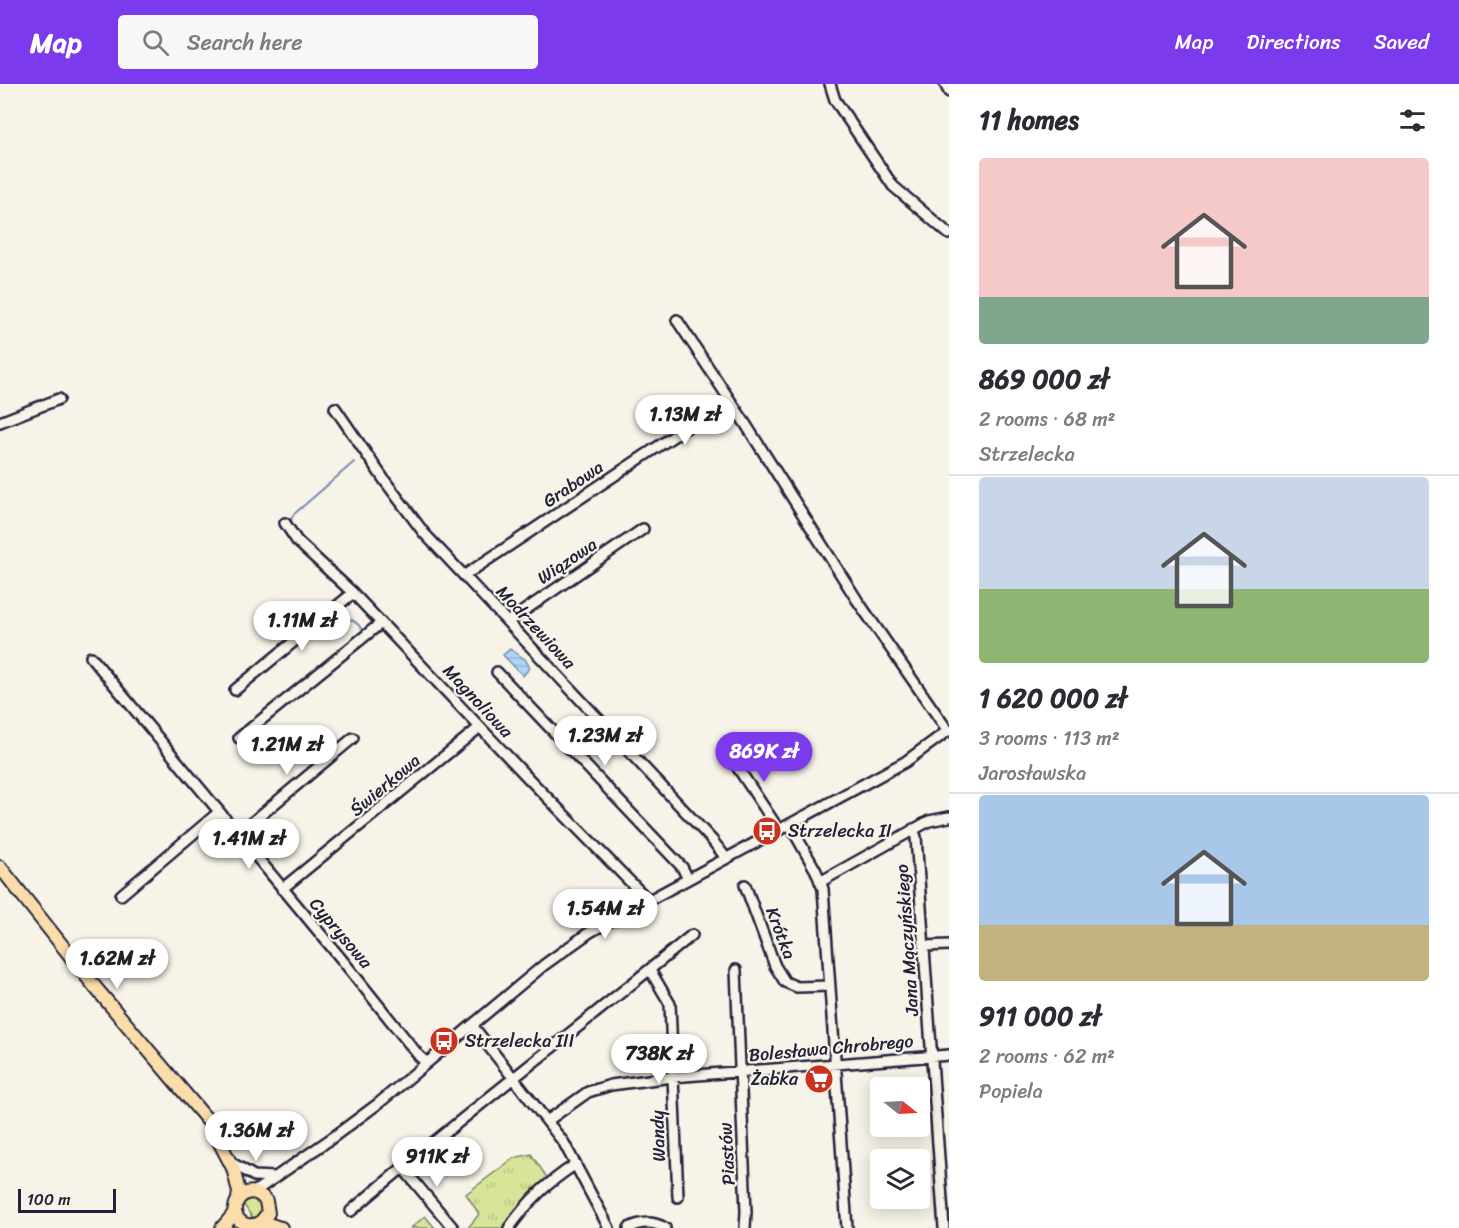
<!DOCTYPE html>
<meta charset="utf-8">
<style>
:root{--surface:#fff;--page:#f7f7f7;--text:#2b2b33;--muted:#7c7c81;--line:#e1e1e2;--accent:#7c3aed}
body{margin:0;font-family:Sriracha,sans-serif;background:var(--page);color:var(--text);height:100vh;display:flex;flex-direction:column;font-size:22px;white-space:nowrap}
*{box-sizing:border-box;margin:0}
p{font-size:20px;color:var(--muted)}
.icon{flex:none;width:33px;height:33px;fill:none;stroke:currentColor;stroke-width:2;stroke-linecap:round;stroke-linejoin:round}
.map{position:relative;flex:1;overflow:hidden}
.side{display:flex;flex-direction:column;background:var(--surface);width:510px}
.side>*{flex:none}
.needle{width:39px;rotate:108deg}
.fabs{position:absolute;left:870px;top:993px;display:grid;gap:12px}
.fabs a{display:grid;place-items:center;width:60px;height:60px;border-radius:6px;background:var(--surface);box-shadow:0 3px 15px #0003;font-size:30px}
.scale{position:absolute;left:18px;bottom:15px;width:98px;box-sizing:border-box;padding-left:6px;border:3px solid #22223b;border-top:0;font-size:16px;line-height:21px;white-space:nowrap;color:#22223b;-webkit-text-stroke:4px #f7f3e8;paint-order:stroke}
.price{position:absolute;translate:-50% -51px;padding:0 14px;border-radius:21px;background:#fff;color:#222;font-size:20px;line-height:39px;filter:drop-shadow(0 2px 3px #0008)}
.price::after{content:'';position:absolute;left:50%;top:36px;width:18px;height:14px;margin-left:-9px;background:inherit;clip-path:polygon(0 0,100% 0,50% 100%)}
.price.active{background:var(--accent);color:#fff}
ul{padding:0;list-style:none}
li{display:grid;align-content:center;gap:12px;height:318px;padding:0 30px}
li+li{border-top:2px solid var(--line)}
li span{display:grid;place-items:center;height:186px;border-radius:6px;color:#555}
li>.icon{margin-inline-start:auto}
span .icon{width:108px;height:108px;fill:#fffc;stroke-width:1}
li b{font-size:26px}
h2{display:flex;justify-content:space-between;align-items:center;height:72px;padding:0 30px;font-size:26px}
header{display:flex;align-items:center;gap:36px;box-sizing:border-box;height:84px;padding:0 30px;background:var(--accent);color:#fff}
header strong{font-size:28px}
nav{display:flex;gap:33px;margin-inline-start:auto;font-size:21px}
.search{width:420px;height:54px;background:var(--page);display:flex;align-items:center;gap:15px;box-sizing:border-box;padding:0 21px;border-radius:6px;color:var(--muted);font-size:22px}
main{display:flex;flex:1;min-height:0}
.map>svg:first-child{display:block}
</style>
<header>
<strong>Map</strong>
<div class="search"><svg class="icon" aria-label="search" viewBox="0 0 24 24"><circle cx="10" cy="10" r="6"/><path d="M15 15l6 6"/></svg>Search here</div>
<nav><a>Map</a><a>Directions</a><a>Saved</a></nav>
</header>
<main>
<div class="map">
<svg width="949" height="1144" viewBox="0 0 949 1144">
<defs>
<pattern id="grass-tufts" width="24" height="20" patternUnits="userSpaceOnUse" patternTransform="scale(1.5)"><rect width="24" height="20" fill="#d6e598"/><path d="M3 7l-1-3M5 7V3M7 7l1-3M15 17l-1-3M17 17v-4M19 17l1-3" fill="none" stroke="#b7c484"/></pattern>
<pattern id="cemetery-stones" width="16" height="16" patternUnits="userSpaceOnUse" patternTransform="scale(1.5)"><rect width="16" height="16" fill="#d6e598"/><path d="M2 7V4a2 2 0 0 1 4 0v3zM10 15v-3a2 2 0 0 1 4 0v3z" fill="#b7c484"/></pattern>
<pattern id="water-rules" width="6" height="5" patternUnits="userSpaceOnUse" patternTransform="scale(1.5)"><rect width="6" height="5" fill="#aed5f8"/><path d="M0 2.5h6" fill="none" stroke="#95b7d6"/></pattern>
</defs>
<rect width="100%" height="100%" fill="#f7f3e8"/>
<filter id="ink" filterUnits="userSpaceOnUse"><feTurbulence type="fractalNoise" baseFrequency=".0167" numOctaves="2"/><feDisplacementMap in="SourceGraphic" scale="12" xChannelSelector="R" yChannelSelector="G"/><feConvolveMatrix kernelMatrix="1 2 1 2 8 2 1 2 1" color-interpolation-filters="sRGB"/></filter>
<g filter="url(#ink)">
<path fill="url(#grass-tufts)" stroke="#7c846a" stroke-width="1.5" d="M531,1070l17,25 -43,49h-37l11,-14 -13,-20 48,-36z
M252,1113l10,5 1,11 -9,7 -12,-18z"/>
<path fill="url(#cemetery-stones)" stroke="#7c846a" stroke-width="1.5" d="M425,1132l10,12h-24z"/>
<path fill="url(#water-rules)" stroke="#768dac" stroke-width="1.5" d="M510,565l15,10 5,9 -7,8 -20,-21z"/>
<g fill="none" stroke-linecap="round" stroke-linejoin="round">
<path stroke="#768dac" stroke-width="2" d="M292,443l-1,-6 2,-6 61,-53
M297,450l8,9
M330,534c13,-1 23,-1 31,10"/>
<g stroke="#22223b" stroke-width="14">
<path id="minor" d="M830,0l5,16 58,86 56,48
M945,0l4,8
M677,236l66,100 114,180 91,131
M335,324l50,73 39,52 288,307 14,18
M0,338l59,-23
M285,439l12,18 56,52 176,186 120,122
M465,491l263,-175
M509,537l134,-92
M91,573l252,304 76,95 8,7
M497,588l185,195 6,12
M235,606l118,-97
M239,654l142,-115
M726,666l53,80
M790,741l26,46 7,18 24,339
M913,745l3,8 28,391
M237,751l116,-97
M820,798l109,-61 20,-4
M745,801l30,81 10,16 12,5 33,-1
M282,805l198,-162
M121,811l98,-83
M924,862l25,-1
M650,886l20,34 8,193
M736,886l10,242 -1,16
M472,941l92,118 45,85
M547,1037l41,-29 23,-7 61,-8 277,-22
M232,1079l22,13 20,1
M402,1083l51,61
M254,1108l78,-54 47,-35 165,-138 46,-33 315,-170 44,-32
M351,1127c111,-95 228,-183 341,-276
M509,1144c20,-28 38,-45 67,-64
M629,1144c11,-6 24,-7 36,0"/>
</g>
<g stroke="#22223b" stroke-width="16">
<path id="major" d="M0,783l95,120 114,135 24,46 6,24 -1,7
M260,1139l8,-10 -2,-12c-19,-25 -45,10 -22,23 7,3 12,0 19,-1 6,0 12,4 18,5
M222,1144l11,-13 2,-6"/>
</g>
<use href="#minor" stroke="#f7f3e8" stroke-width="9"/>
<use href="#major" stroke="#fbddab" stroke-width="12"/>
</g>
</g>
<defs>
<g id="bus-disc" transform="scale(1.5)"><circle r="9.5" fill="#c8321e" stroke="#f7f3e8"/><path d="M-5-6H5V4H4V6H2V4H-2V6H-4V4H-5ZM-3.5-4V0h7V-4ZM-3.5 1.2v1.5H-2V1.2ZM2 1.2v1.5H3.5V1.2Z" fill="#fff"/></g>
<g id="supermarket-disc" transform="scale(1.5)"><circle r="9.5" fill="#c8321e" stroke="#f7f3e8"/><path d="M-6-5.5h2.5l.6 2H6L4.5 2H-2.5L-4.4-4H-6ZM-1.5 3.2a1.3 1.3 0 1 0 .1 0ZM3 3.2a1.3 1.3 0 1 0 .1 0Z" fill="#fff"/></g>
</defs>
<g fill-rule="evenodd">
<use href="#bus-disc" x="767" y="747"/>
<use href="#bus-disc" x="444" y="957"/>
<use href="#supermarket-disc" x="819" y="995"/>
</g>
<g text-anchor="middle" stroke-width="4.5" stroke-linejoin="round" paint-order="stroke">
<g font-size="18" fill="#22223b" stroke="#f7f3e8">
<text transform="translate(573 400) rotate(-34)" y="6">Grabowa</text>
<text transform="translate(567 477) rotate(-34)" y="6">Wiązowa</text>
<text transform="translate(536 543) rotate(47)" y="6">Modrzewiowa</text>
<text transform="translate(478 617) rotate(47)" y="6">Magnoliowa</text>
<text transform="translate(385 701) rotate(-40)" y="6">Świerkowa</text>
<text transform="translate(341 849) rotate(50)" y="6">Cyprysowa</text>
<text transform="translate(781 849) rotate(69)" y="6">Krótka</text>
<text transform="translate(907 856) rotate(-94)" y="6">Jana Mączyńskiego</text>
<text transform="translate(831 964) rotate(-5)" y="6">Bolesława Chrobrego</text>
<text transform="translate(658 1052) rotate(-92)" y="6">Wandy</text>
<text transform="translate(727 1070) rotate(-93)" y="6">Piastów</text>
</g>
<g font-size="18" fill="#22223b" stroke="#f7f3e8" text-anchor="start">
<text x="788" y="753">Strzelecka II</text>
<text x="465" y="963">Strzelecka III</text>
<text x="798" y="1001" text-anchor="end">Żabka</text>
</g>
</g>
</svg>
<div class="fabs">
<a><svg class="needle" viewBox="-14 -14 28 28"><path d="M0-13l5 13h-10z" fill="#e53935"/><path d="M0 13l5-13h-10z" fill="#7c7c81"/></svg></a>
<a><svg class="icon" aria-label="layers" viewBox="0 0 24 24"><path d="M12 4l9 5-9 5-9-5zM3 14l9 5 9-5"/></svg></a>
</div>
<div class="scale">100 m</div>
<b class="price" style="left:685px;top:362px">1.13M zł</b>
<b class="price" style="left:302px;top:568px">1.11M zł</b>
<b class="price" style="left:605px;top:683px">1.23M zł</b>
<b class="price" style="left:287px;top:692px">1.21M zł</b>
<b class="price active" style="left:764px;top:699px">869K zł</b>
<b class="price" style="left:249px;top:786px">1.41M zł</b>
<b class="price" style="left:605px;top:856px">1.54M zł</b>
<b class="price" style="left:117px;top:906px">1.62M zł</b>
<b class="price" style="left:659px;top:1001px">738K zł</b>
<b class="price" style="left:256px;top:1078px">1.36M zł</b>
<b class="price" style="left:437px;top:1104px">911K zł</b>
</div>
<section class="side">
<h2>11 homes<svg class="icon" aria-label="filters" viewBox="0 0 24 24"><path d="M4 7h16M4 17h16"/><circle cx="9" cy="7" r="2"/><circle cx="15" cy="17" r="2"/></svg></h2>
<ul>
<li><span style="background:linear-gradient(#f6c9c9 75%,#7fa58c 0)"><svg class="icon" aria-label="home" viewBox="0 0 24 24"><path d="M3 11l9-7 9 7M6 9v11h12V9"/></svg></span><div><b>869 000 zł</b><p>2 rooms · 68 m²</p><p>Strzelecka</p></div></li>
<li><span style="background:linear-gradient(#c9d6e8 60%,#8fb573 0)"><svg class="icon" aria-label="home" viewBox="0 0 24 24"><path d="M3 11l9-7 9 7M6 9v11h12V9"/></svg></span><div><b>1 620 000 zł</b><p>3 rooms · 113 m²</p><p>Jarosławska</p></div></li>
<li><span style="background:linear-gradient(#a9c7e8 70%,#c2b280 0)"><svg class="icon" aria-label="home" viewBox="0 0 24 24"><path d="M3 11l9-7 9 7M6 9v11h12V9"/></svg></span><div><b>911 000 zł</b><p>2 rooms · 62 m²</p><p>Popiela</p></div></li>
</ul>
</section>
</main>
